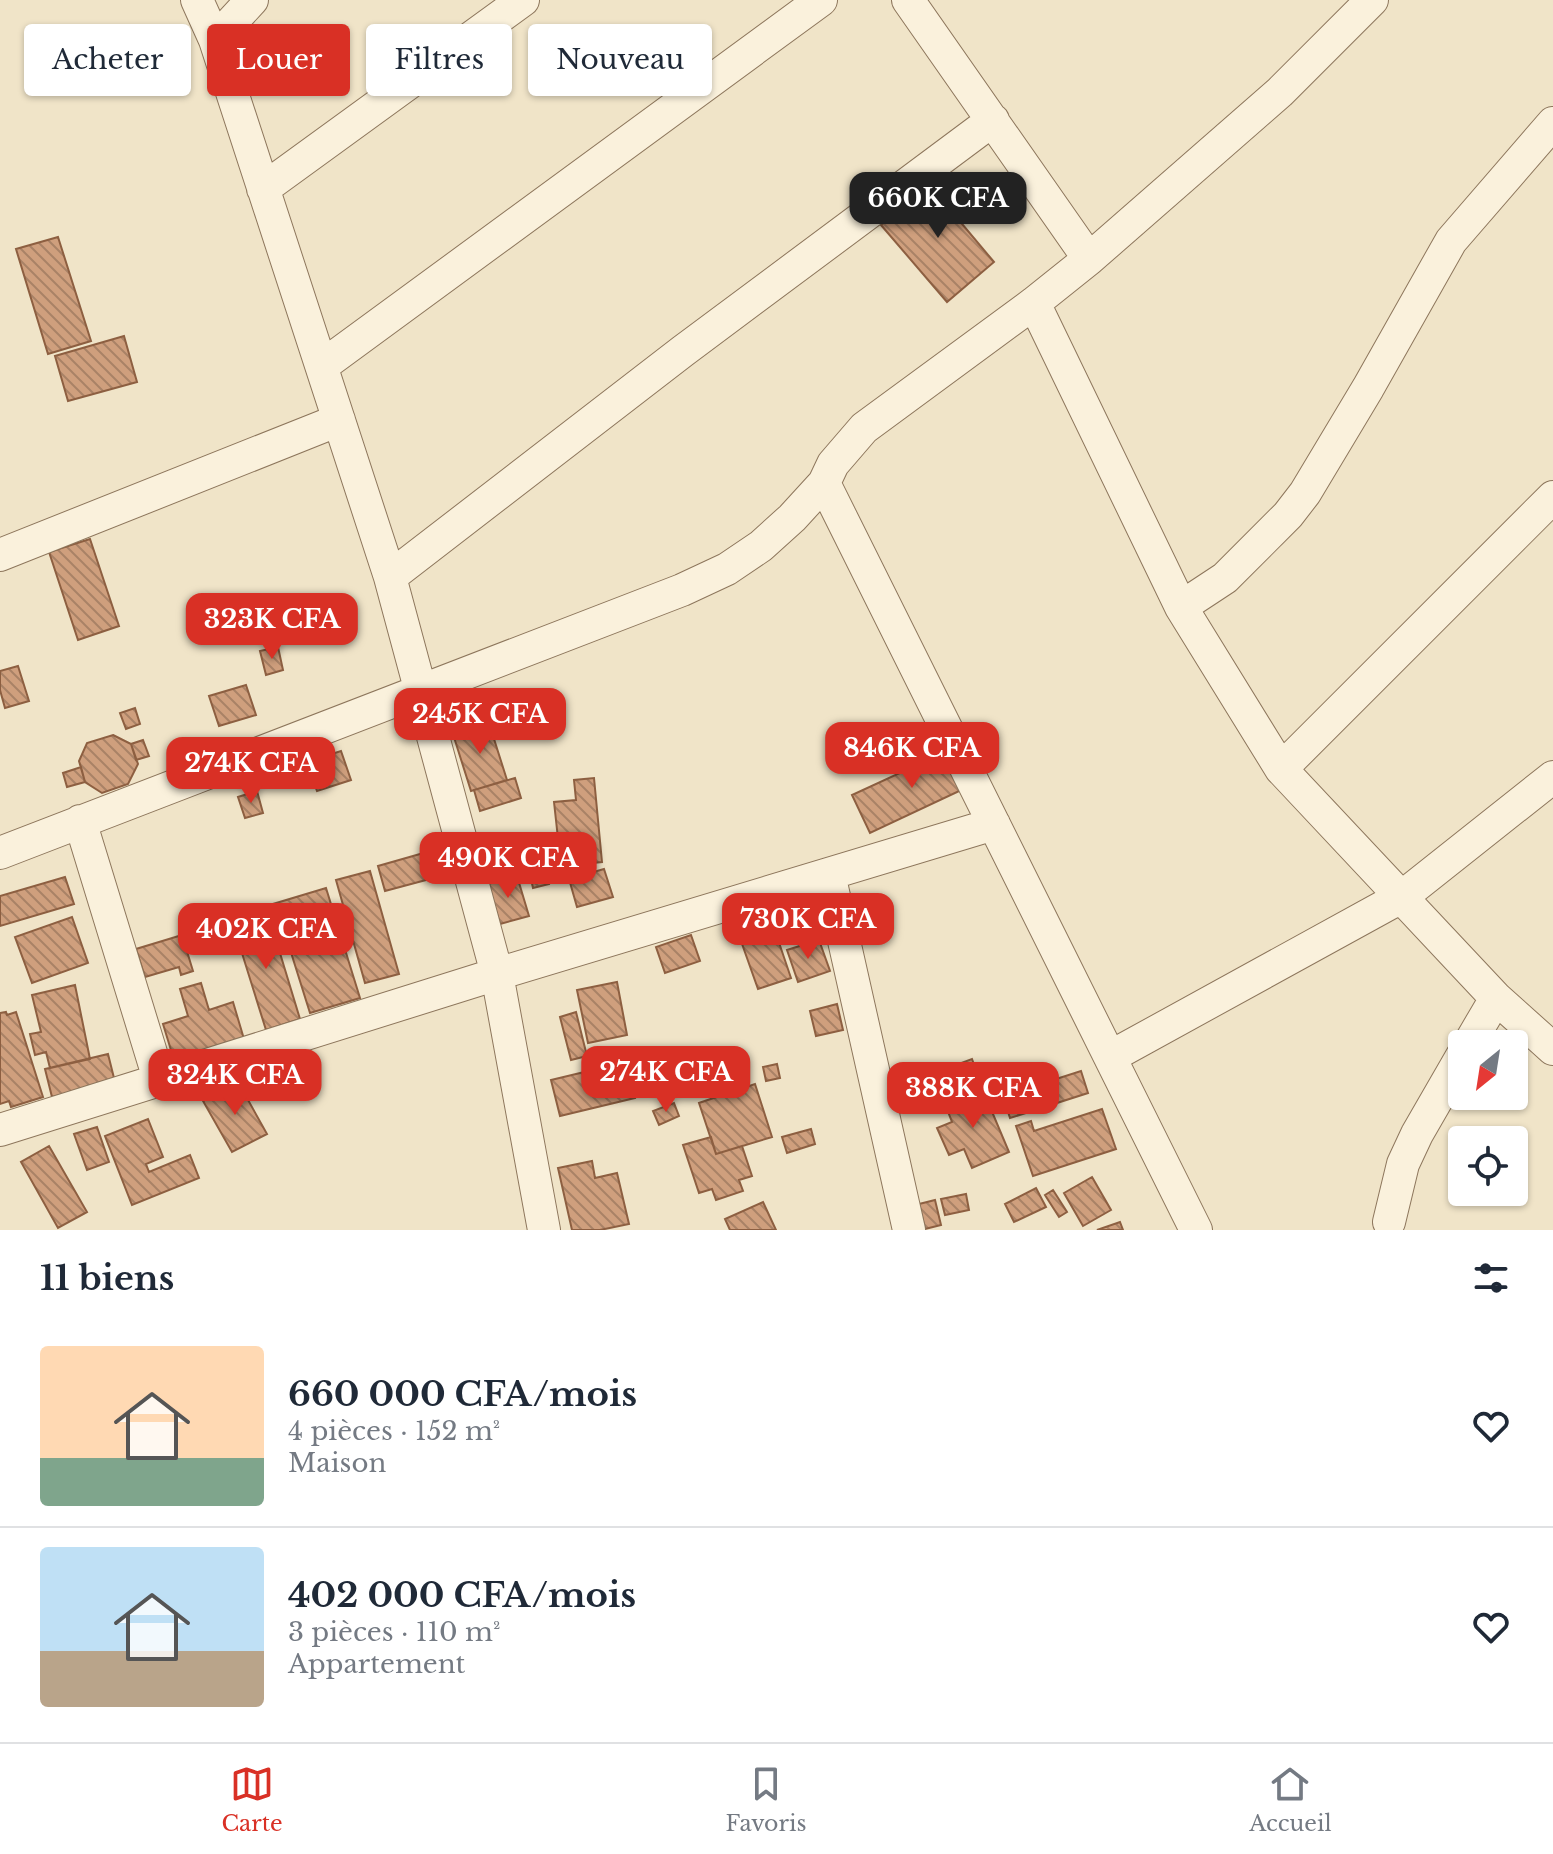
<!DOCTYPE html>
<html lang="fr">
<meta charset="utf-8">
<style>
:root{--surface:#fff;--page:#f6f6f7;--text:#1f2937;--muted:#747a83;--line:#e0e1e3;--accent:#d93025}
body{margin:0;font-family:"Libre Baskerville",serif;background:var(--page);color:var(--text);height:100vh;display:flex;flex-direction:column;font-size:30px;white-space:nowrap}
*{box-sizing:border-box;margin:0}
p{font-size:26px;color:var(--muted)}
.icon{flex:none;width:44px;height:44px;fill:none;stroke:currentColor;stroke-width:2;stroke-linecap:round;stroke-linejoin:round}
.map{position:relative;height:1230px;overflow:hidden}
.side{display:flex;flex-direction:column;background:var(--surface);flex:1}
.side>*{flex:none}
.banner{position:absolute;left:24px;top:24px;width:800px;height:72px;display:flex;gap:16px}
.needle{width:52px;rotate:210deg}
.tools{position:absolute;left:1448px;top:1030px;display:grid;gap:16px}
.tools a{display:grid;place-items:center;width:80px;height:80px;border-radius:8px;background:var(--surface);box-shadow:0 2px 6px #0004;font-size:40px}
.price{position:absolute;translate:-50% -68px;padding:0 18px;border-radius:16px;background:var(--accent);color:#fff;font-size:26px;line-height:52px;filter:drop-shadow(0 2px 4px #0008)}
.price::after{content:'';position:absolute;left:50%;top:48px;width:24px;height:18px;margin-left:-12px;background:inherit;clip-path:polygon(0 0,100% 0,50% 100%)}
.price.current{background:#222;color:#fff}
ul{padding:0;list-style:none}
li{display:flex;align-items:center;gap:24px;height:200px;padding:0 40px}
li+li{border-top:2px solid var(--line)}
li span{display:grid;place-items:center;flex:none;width:224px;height:160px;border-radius:8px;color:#555}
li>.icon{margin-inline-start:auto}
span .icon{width:96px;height:96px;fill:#fffc;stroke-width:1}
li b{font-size:34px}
h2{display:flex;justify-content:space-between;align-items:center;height:96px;padding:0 40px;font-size:34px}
.tag{padding:0 28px;border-radius:8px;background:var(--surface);box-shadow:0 2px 6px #0004;font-size:28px;line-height:72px}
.tag.current{background:var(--accent);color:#fff}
.menu{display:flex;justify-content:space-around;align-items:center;height:112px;border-top:2px solid var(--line);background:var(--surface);font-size:22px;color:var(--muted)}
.menu a{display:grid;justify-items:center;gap:4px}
.menu .current{color:var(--accent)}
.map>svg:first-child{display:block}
</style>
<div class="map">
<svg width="1553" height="1230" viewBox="0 0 1553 1230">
<defs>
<pattern id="building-back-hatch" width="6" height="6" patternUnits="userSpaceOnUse" patternTransform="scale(2)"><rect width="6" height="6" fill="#cf9f7d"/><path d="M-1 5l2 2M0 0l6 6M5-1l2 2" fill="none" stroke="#a98266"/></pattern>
</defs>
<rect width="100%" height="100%" fill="#f0e4c8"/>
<path fill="url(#building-back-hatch)" stroke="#8d5f41" stroke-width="2" d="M941,174l18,21 -12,11 47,56 -47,40 -66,-77z
M58,237l33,104 -43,13 -32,-105z
M124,336l13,46 -69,19 -13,-45z
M90,539l29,87 -41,14 -29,-88z
M278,647l5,23 -17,5 -6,-24z
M18,666l11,35 -24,7 -5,-18v-19z
M246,685l10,30 -37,11 -10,-30z
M135,708l5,16 -14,5 -6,-16z
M488,720l19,60 -36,11 -19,-60z
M113,735l18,9 7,20 -10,20 -26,9 -17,-11 -6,-21 8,-18z
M143,740l6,16 -13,4 -5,-16z
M954,748l18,37 -102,48 -18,-38z
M341,751l10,29 -34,11 -10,-29z
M81,767l4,15 -18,5 -4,-14z
M515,778l6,20 -41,13 -6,-21z
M594,778l8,84 -41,4 -7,-64 22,-2 -2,-20z
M257,791l6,22 -18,5 -7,-21z
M434,850l7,26 -56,15 -7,-25z
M543,857l6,27 -16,4 -6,-27z
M604,869l9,28 -36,10 -8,-28z
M370,871l29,103 -34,9 -29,-103z
M517,876l12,40 -29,8 -12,-40z
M65,877l9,27 -74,22v-30z
M326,888l34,110 -50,15 -27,-86 -12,4 -8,-24z
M215,907l5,14 -17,5 -4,-14z
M260,909l10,33 6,-2 24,79 -34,11 -35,-112z
M770,916l21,62 -33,11 -22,-62z
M72,917l16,46 -56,20 -17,-46z
M182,935l11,36 -12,4 -2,-8 -34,10 -9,-28z
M691,935l9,26 -35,12 -9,-26z
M819,940l11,31 -32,11 -11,-32z
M617,982l10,53 -39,8 -11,-53z
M201,983l8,27 24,-8 11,37 -70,21 -11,-36 25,-8 -8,-27z
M75,985l15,74 -40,9 -4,-16 -11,3 -5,-21 11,-2 -9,-37z
M837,1004l6,26 -27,6 -6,-25z
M6,1012l1,3 9,-3 27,85 -32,10 -2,-6 -9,3v-91z
M576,1012l11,44 -16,4 -11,-43z
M108,1054l7,28 -63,15 -7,-28z
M972,1059l9,25 -82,29 -8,-24z
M626,1062l9,36 -75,18 -9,-36z
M777,1064l3,14 -14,3 -3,-14z
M1081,1071l7,22 -78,25 -7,-22z
M238,1082l29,52 -35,18 -29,-51z
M755,1084l17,53 -56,17 -17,-51z
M982,1088l27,64 -37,16 -8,-19 -15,6 -12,-27 15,-6 -7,-18z
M674,1103l5,13 -20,9 -6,-14z
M1102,1109l14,40 -83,27 -17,-50 15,-5 3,10z
M148,1119l15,38 -17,7 3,8 41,-17 9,23 -67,27 -27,-69z
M97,1127l12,35 -22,8 -13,-36z
M811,1129l4,15 -28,9 -5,-16z
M711,1137l5,17 26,-8 10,30 -13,4 4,11 -27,9 -4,-11 -13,4 -16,-48z
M49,1146l38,66 -29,16 -37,-66z
M592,1161l3,17 22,-5 12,51 -29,6h-28l-14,-62z
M1092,1177l19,33 -28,16 -19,-33z
M1036,1188l10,19 -32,15 -9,-18z
M1053,1190l14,22 -8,5 -14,-22z
M966,1194l3,16 -24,5 -4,-16z
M935,1200l6,25 -16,4 -6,-25z
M763,1202l13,28h-46l-5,-11z
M1120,1222l3,8h-26z"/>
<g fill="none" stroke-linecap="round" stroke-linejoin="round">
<g stroke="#8d765c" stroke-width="34">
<path id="minor" d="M197,0l18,40 175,537 107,397 47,256
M908,0l181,259
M215,40l37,-40
M263,189l260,-189
M1034,303l147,304 100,162 215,229 57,51
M322,366l499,-366
M824,483l372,747
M0,555l339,-135
M390,577l293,-226 310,-231
M1181,607l44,-29 63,-63 17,-22 63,-105 83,-147 102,-118
M1281,769l272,-272
M80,821l79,258
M0,853l682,-263 45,-21 34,-23 31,-28 32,-35 9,-19 31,-36 170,-125 55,-44 191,-167 92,-92
M829,874l80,356
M1469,1044l27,-46
M1110,1057l293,-161 150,-119
M0,1130l497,-156 497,-150
M1389,1222l14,-58 14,-30 45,-78"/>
</g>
<use href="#minor" stroke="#faf1dc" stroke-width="32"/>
</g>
</svg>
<div class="tools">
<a><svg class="needle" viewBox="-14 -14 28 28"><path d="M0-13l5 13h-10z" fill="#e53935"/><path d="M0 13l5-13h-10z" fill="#747a83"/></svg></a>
<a><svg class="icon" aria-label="locate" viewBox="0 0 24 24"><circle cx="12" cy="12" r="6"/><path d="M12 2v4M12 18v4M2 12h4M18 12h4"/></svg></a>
</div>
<b class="price current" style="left:938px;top:240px">660K CFA</b>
<b class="price" style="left:272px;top:661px">323K CFA</b>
<b class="price" style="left:480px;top:756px">245K CFA</b>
<b class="price" style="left:912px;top:790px">846K CFA</b>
<b class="price" style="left:251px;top:805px">274K CFA</b>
<b class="price" style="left:508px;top:900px">490K CFA</b>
<b class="price" style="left:808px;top:961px">730K CFA</b>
<b class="price" style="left:266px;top:971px">402K CFA</b>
<b class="price" style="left:666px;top:1114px">274K CFA</b>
<b class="price" style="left:235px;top:1117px">324K CFA</b>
<b class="price" style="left:973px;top:1130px">388K CFA</b>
<div class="banner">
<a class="tag">Acheter</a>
<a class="tag current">Louer</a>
<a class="tag">Filtres</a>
<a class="tag">Nouveau</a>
</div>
</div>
<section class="side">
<h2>11 biens<svg class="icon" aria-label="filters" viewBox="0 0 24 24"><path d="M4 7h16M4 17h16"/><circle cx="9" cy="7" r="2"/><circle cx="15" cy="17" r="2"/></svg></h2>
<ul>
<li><span style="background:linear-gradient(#ffd9b3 70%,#7fa58c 0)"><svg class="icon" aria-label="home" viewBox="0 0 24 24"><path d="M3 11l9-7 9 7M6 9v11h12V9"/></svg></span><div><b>660 000 CFA/mois</b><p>4 pièces · 152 m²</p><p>Maison</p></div><svg class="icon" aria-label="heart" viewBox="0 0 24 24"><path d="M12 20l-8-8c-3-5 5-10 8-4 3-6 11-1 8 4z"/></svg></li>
<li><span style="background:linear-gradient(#bfe0f5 65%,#b9a48a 0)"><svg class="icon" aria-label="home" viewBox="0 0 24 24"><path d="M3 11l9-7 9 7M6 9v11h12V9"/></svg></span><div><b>402 000 CFA/mois</b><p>3 pièces · 110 m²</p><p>Appartement</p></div><svg class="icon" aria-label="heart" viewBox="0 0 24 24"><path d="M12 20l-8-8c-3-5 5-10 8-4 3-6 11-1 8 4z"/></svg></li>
</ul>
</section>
<nav class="menu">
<a class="current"><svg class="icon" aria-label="map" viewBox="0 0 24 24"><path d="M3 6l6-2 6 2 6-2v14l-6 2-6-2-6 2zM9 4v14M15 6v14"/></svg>Carte</a>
<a><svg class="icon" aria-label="saved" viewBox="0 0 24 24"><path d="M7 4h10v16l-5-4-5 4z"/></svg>Favoris</a>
<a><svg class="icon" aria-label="home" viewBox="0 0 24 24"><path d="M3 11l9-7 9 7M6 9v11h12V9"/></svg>Accueil</a>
</nav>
